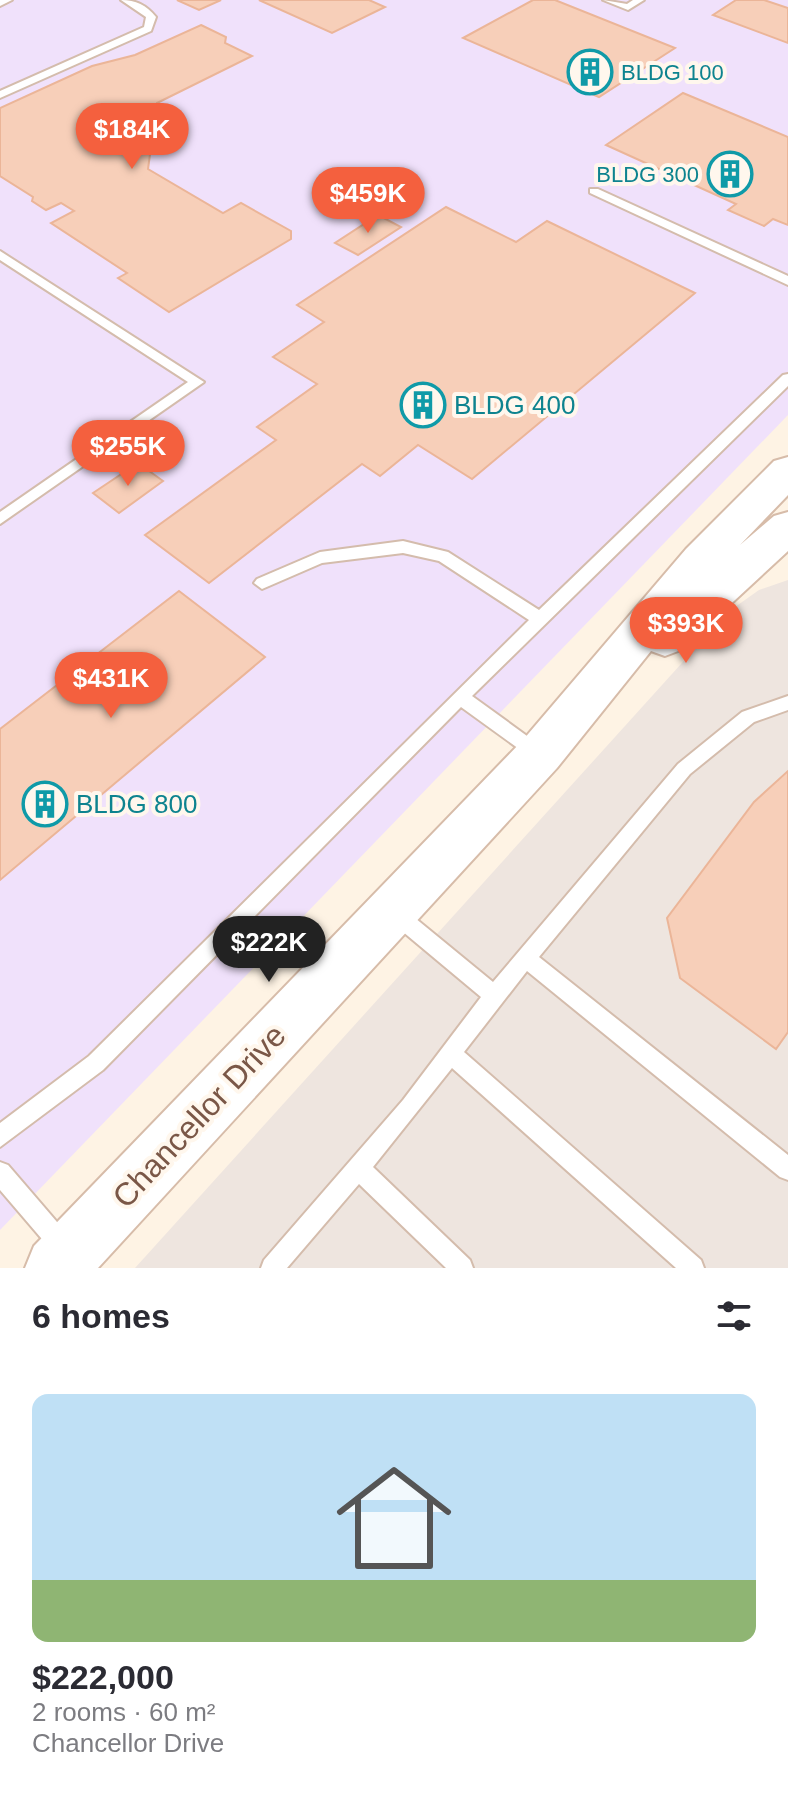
<!DOCTYPE html>
<meta charset="utf-8">
<style>
:root{--surface:#fff;--page:#f7f7f7;--text:#2b2b33;--muted:#7c7c81;--line:#e1e1e2;--accent:#f4603e}
body{margin:0;font-family:Arial,sans-serif;background:var(--page);color:var(--text);height:100vh;display:flex;flex-direction:column;font-size:30px;white-space:nowrap}
*{box-sizing:border-box;margin:0}
p{font-size:26px;color:var(--muted)}
.icon{flex:none;width:44px;height:44px;fill:none;stroke:currentColor;stroke-width:2;stroke-linecap:round;stroke-linejoin:round}
.map{position:relative;height:1268px;overflow:hidden}
.drawer{display:flex;flex-direction:column;background:var(--surface);flex:1}
.drawer>*{flex:none}
.price{position:absolute;translate:-50% -68px;padding:0 18px;border-radius:28px;background:var(--accent);color:#fff;font-size:26px;line-height:52px;filter:drop-shadow(0 2px 4px #0008)}
.price::after{content:'';position:absolute;left:50%;top:48px;width:24px;height:18px;margin-left:-12px;background:inherit;clip-path:polygon(0 0,100% 0,50% 100%)}
.price.active{background:#222;color:#fff}
ul{padding:0;list-style:none}
li{display:grid;align-content:center;gap:16px;height:424px;padding:0 32px}
li+li{border-top:2px solid var(--line)}
li span{display:grid;place-items:center;height:248px;border-radius:16px;color:#555}
li>.icon{margin-inline-start:auto}
span .icon{width:144px;height:144px;fill:#fffc;stroke-width:1}
li b{font-size:34px}
h2{display:flex;justify-content:space-between;align-items:center;height:96px;padding:0 32px;font-size:34px}
.map>svg:first-child{display:block}
</style>
<div class="map">
<svg width="788" height="1268" viewBox="0 0 788 1268">
<rect width="100%" height="100%" fill="#fef3e4"/>
<path fill="#eee5df" d="M788,580v688h-653l593,-656 31,-22z"/>
<path fill="#f0e1fb" d="M0,0h788v415l-788,815z"/>
<path fill="#f7cfb9" stroke="#ebb598" stroke-width="2" d="M177,0h44l-22,10z
M259,0h110l16,7 -53,26z
M533,0h22l120,48 -76,49 -136,-59z
M736,0h28l24,8v35l-75,-28z
M201,25l25,12 -1,6 27,13 -95,47 -9,66 75,44 18,-10 50,28v8l-122,73 -51,-34 9,-5 -76,-50 23,-12 -13,-8 -15,7 -14,-9 1,-4 -33,-21v-68l92,-42 43,-11z
M683,93l105,44v88l-15,-6 -9,7 -36,-16 8,-6 -130,-59z
M446,207l70,35 31,-21 148,72 -223,186 -54,-34 -38,31 -18,-12 -153,119 -64,-48 131,-95 -19,-13 60,-43 -44,-27 51,-35 -27,-17z
M378,215l23,12 -43,28 -23,-12z
M138,463l25,18 -44,32 -26,-20z
M179,591l86,66 -265,223v-151z
M788,771v261l-12,17 -96,-71 -13,-60 87,-116z"/>
<g fill="none" stroke-linecap="round" stroke-linejoin="round">
<g stroke="#d4bcac" stroke-width="4">
<path id="lane" d="M0,0h12l-12,6z
M121,0c15,0 25,5 35,17l-5,14 -151,67v-7l144,-64 2,-10z
M603,0l24,4 6,-4h11l-16,10z
M590,189h8l190,87v9l-198,-92z
M0,251l204,131 -204,142v-12l188,-130 -188,-122z
M788,374v12l-316,310 73,53 3,5 -3,5 -6,2 -6,-2 -72,-52 -358,363 -103,77v-24l89,-67 440,-436 -90,-59 -36,-8 -81,10 -60,26 -8,-6 3,-4 63,-27 83,-11 45,11 91,58 244,-235z
M788,696v14l-34,12 -64,52 -151,183 249,198v25l-8,-3 -253,-206 -63,81 237,208 3,8h-28l-224,-200 -79,99 97,93 3,8h-27l-87,-84 -72,84h-26l3,-8 139,-160 78,-103 -91,-76 -2,-6 2,-6 7,-3 7,3 89,73 185,-218 64,-52z
M0,1162l8,3 61,71 3,8 -3,8 -8,3 -8,-3 -53,-62z"/>
</g>
<g stroke="#d7bca9" stroke-width="4">
<path id="secondary" d="M788,457v38l-48,50 34,-29 14,-4v39l-107,99 -16,6 -14,-5 -94,117 -459,500h-73l9,-22 489,-506 163,-191 88,-88z"/>
</g>
<use href="#lane" fill="#fff" fill-rule="evenodd"/>
<use href="#secondary" fill="#fff" fill-rule="evenodd"/>
</g>
<defs>
<g id="building-ring" transform="scale(2.3)"><circle r="9.5" fill="#fff7ed" stroke="#0f9aa8" stroke-width="1.5"/><path d="M-4-6H4V6H1V3H-1V6H-4ZM-2.5-4.3h1.7v1.8h-1.7ZM.8-4.3h1.7v1.8H.8ZM-2.5-1h1.7V.8h-1.7ZM.8-1h1.7V.8H.8Z" fill="#0f9aa8"/></g>
</defs>
<g fill-rule="evenodd">
<use href="#building-ring" x="590" y="72"/>
<use href="#building-ring" x="730" y="174"/>
<use href="#building-ring" x="423" y="405"/>
<use href="#building-ring" x="45" y="804"/>
</g>
<g text-anchor="middle" stroke-width="8" stroke-linejoin="round" paint-order="stroke">
<g font-size="22" fill="#0d838f" stroke="#fff7ed" text-anchor="start">
<text x="621" y="80">BLDG 100</text>
<text x="699" y="182" text-anchor="end">BLDG 300</text>
</g>
<g font-size="26" fill="#0d838f" stroke="#fff7ed" text-anchor="start">
<text x="454" y="414">BLDG 400</text>
<text x="76" y="813">BLDG 800</text>
</g>
<g font-size="32" fill="#7a5747" stroke="#fff7ed">
<text transform="translate(199 1116) rotate(-47)" y="11">Chancellor Drive</text>
</g>
</g>
</svg>
<b class="price" style="left:132px;top:171px">$184K</b>
<b class="price" style="left:368px;top:235px">$459K</b>
<b class="price" style="left:128px;top:488px">$255K</b>
<b class="price" style="left:686px;top:665px">$393K</b>
<b class="price" style="left:111px;top:720px">$431K</b>
<b class="price active" style="left:269px;top:984px">$222K</b>
</div>
<section class="drawer">
<h2>6 homes<svg class="icon" aria-label="filters" viewBox="0 0 24 24"><path d="M4 7h16M4 17h16"/><circle cx="9" cy="7" r="2"/><circle cx="15" cy="17" r="2"/></svg></h2>
<ul>
<li><span style="background:linear-gradient(#bfe0f5 75%,#8fb573 0)"><svg class="icon" aria-label="home" viewBox="0 0 24 24"><path d="M3 11l9-7 9 7M6 9v11h12V9"/></svg></span><div><b>$222,000</b><p>2 rooms · 60 m²</p><p>Chancellor Drive</p></div></li>
</ul>
</section>
